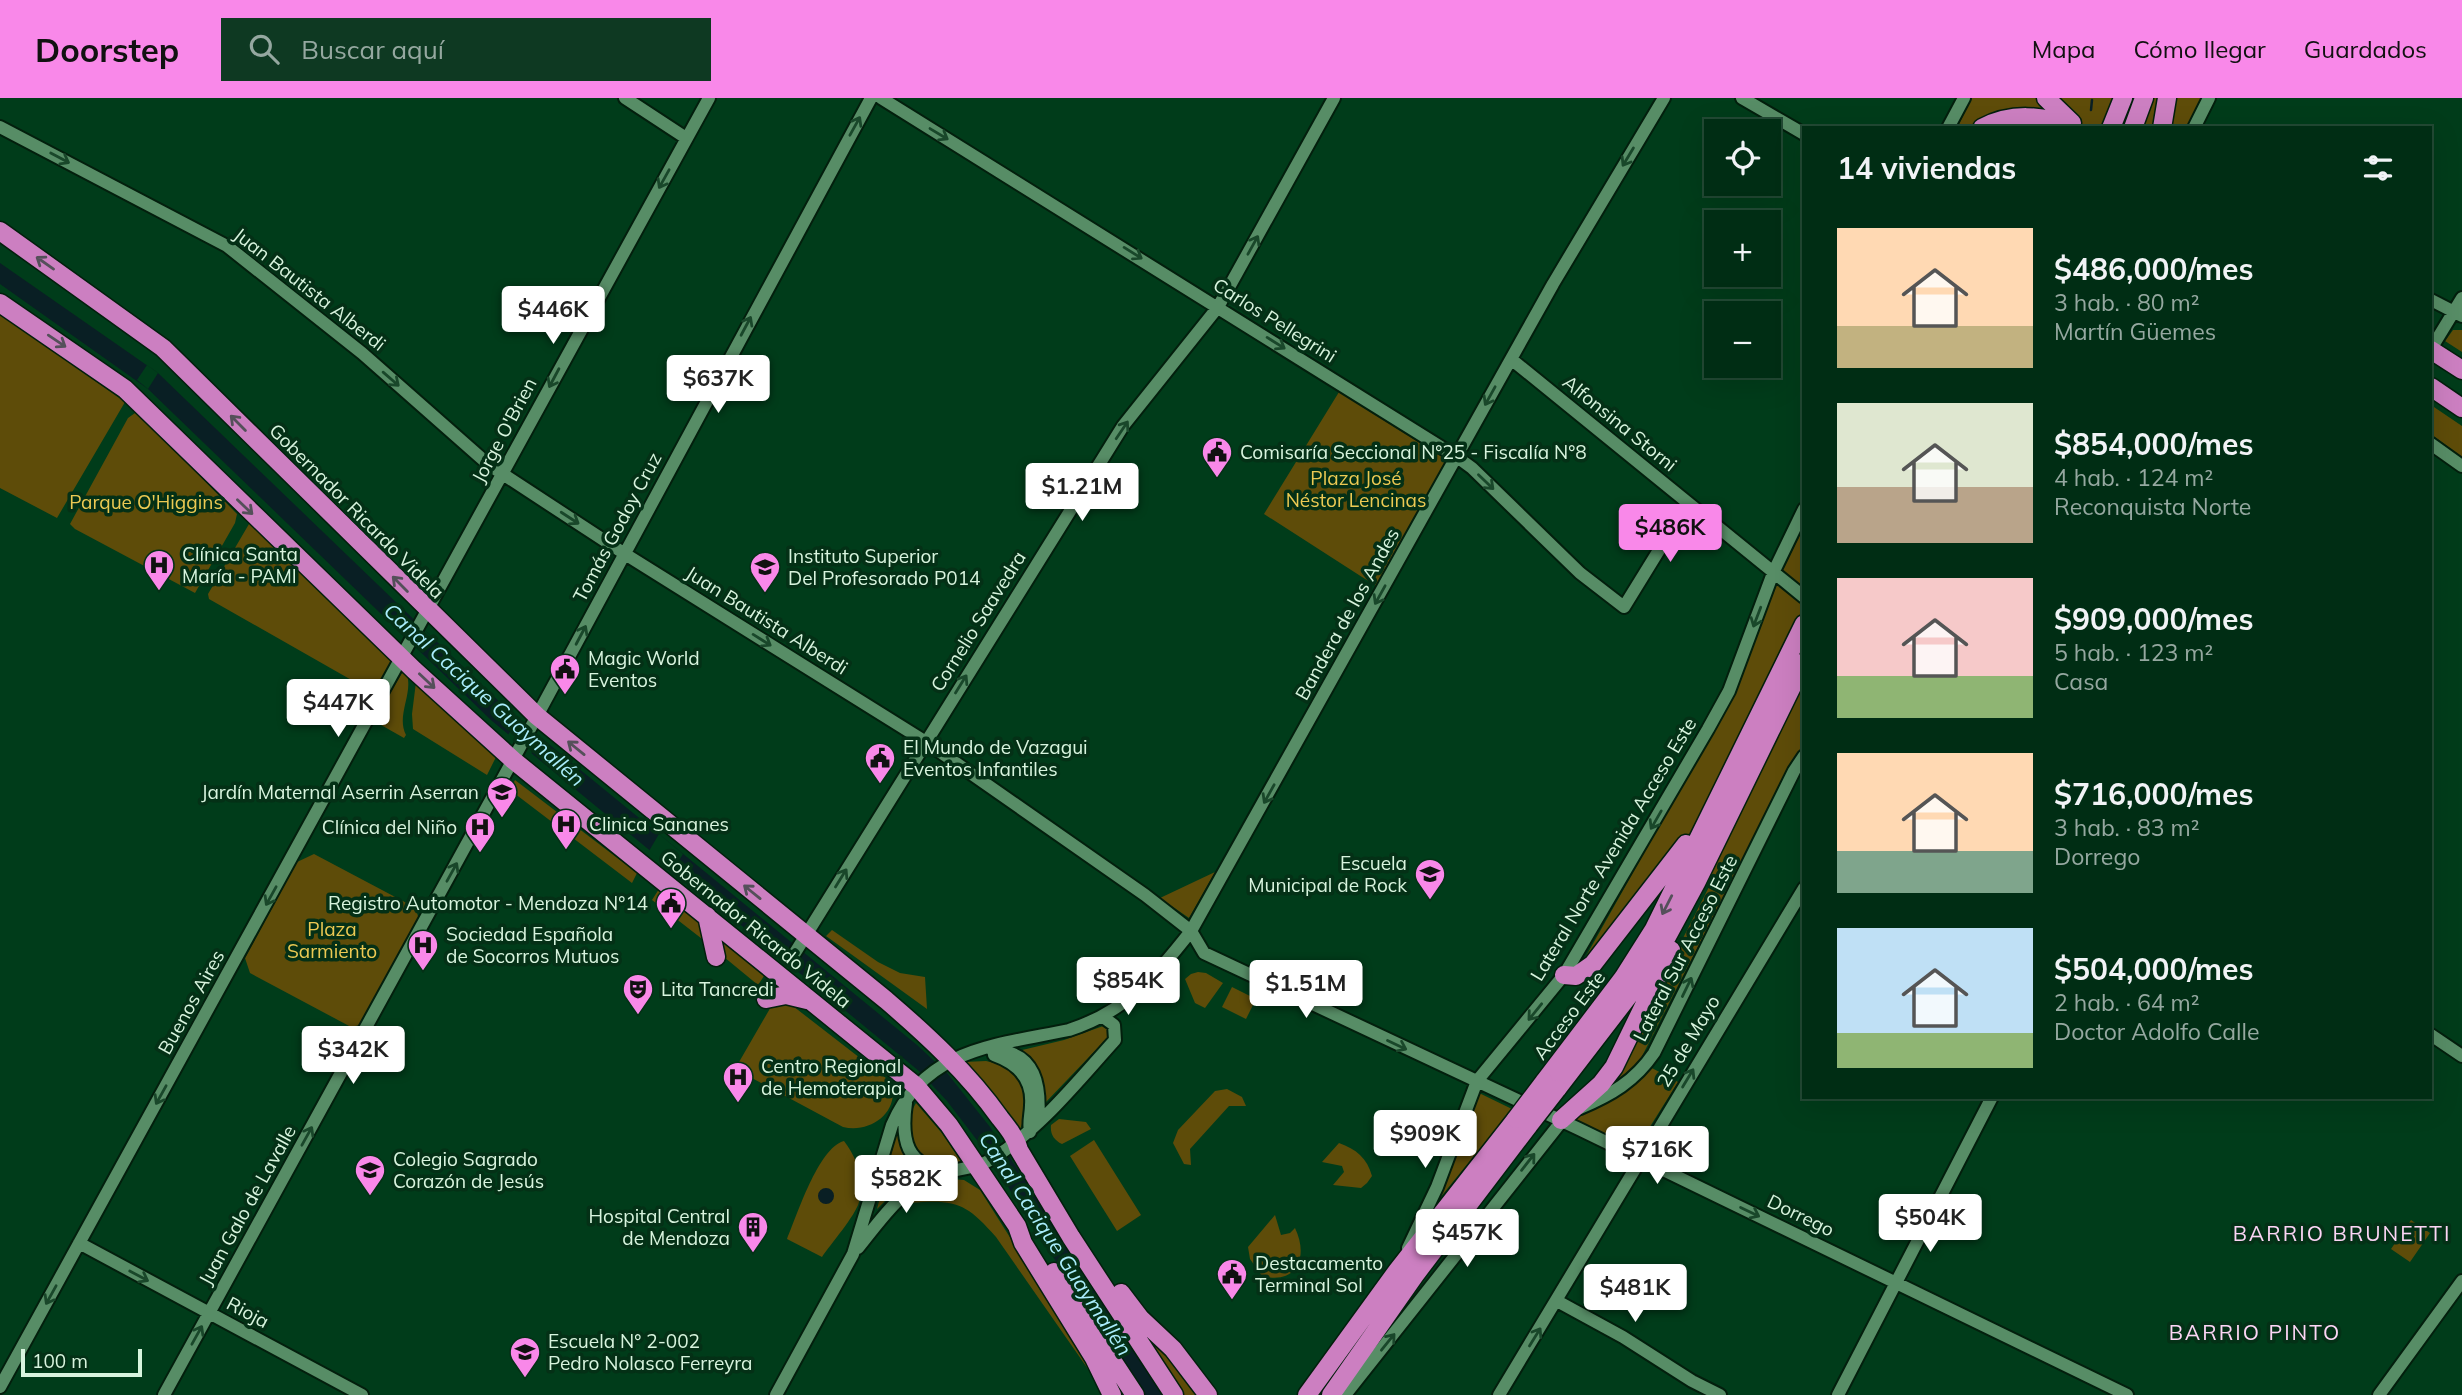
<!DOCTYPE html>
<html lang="es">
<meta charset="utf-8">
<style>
:root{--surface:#002d14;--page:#0e3922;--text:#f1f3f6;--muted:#95a8a0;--line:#224934;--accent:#f988e9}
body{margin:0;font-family:Mulish,sans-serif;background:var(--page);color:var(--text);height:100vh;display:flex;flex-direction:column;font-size:26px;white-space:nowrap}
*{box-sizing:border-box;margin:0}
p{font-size:23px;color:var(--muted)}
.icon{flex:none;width:38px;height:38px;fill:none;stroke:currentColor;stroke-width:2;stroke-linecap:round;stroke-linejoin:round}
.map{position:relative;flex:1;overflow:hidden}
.details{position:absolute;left:1802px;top:28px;width:630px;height:973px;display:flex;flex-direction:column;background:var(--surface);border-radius:0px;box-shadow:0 7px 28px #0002,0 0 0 2px var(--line)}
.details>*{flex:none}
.controls{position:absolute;left:1704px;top:21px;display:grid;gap:14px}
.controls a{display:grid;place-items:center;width:77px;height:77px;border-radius:0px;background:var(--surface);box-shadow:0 7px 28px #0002,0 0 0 2px var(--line);font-size:35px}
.scale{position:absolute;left:21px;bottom:18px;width:121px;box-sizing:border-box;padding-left:7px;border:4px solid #d8f4de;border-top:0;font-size:19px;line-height:24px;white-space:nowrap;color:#d8f4de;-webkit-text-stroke:5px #043016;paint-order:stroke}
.price{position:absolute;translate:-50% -60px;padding:0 16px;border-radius:7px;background:#fff;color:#222;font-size:23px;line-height:46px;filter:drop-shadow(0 2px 4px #0008)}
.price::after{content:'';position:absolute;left:50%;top:42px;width:21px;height:16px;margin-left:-10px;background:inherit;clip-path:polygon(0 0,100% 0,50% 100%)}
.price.selected{background:var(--accent);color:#111}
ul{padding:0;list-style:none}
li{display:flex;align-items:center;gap:21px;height:175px;padding:0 35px}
li span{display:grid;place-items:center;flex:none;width:196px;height:140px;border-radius:0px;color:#555}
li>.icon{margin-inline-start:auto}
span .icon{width:84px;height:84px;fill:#fffc;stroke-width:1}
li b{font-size:30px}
h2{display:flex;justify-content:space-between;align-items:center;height:84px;padding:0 35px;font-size:30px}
header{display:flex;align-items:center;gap:42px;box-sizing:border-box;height:98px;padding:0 35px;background:var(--accent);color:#111}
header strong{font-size:33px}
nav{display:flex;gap:38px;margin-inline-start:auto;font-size:24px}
.search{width:490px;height:63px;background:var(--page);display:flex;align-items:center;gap:18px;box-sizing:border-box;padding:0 24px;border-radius:0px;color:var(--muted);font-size:26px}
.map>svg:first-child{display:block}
</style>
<header>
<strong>Doorstep</strong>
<div class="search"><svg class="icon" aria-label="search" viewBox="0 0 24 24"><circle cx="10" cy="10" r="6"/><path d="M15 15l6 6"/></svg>Buscar aquí</div>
<nav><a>Mapa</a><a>Cómo llegar</a><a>Guardados</a></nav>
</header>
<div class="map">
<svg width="2462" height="1297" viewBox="0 0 2462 1297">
<rect width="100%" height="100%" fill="#003c1a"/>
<path fill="#5e4c09" d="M1972,0h231l-15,30h-231z
M0,216l125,88 -68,116 -57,-30z
M2453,232h9v22l-17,-11z
M1339,294l108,68 -71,126 -112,-72z
M2431,307l31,21v31l-31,-23z
M135,315l5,2 97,99 -2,9 -40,70 -120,-64 -5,-5 58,-106z
M249,426h3l141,136 -17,30h-7l-160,-91 -1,-5z
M1804,433v217l-10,10 -158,310 -27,16 104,-205 -45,-21 -65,84 -22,23 152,-270 48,-121 20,-41z
M402,575l5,2c6,19 -11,41 -1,60l-2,3 -30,-17z
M416,584l80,75 -9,18 -74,-46 -1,-15z
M515,682l122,93 -5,10 -122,-93z
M314,756l102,54 3,13 -55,103 -13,3 -101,-54 -5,-15 52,-96z
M1215,774l-26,46 -29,-20z
M659,791l44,36 3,17 -54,-42z
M832,832l46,32 22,11 25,4 2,32 -101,-73z
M719,840l45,38 -6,9 -34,-28z
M1198,874l8,1 17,10 -18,25 -10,-5 -10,-24 6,-5z
M1232,889l24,12 -10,20 -24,-12z
M789,905l102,79c10,30 -21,52 -48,45l-108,-58 37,-64z
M1106,927l3,1 2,8 -65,68 -7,-30 -21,-21 46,-11z
M986,963c39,8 48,36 33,71l-55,-70z
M1650,969l28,15 -42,67 -3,1 -57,-29v-6c28,-13 55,-23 74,-48z
M1227,991l15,8 4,9h-17l-39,43 1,16 -7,-1 -11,-21 5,-13 37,-39z
M1477,994l35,17 -77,95 26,-62z
M916,1005l25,29 21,31c-37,12 -67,-27 -46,-60z
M1059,1021l27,3 5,7 -29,15c-8,-4 -12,-10 -11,-19z
M898,1030c2,20 8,33 25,44l-21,12 -25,25z
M1094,1042l47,75 -24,16 -47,-75z
M844,1043c13,17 21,39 15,61 -3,13 -29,43 -37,55l-35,-18c10,-23 31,-91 57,-98z
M1339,1045c17,6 28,15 33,33l-5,7 -6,5 -28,-3 11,-13 -2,-6 -20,-4z
M951,1081l13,1 16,10 114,180 10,22 -108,-155c-30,-34 -40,-38 -86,-34l18,-14z
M1275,1117l6,20 9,-2 5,-5c14,29 2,57 -33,48l-12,-17 -2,-12z
M2411,1122l19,13 -20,29 -19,-13z
M1128,1217l41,42 29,38h-18z"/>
<path fill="#091f24" d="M0,165l158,110 354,341 405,331 30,28 43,54 176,268h-24l-159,-247 -36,-47 -28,-30 -427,-350 -344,-332 -148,-105z
M818 1098a8 8 0 1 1 16 0a8 8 0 1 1-16 0Z"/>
<path fill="#003c1a" d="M147,267l11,8 -10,16 -11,-9z
M415,523l17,16 -9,16 -17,-15z
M518,621l21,19 -8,16 -23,-19z
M659,736l24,20 -10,16 -24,-19z"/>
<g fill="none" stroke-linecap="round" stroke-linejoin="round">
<path stroke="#091f24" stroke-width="2.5" d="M2091,12l1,-10"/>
<g stroke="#031f0d" stroke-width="16">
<path id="secondary" d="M625,0l61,40
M881,0l576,359 15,11 108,105 44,34 64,-104
M1742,0l62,36
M0,29l227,119 135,107 127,112 136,89 301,188 219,153 46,36 13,22 375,176 548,266
M1948,30l16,-30
M2194,30l15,-30
M2431,202l31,16
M2431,251l31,-51
M1511,261l293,238
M2431,346l31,22
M793,858l330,-530 95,-119 116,-209
M2431,937l31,21
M992,952c45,1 49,37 46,73
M994,957c23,8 39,24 37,50 0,9 -3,17 -1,27
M906,1005c-5,35 -1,65 42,67
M1580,1010c31,-13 55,-27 74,-55l140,-282 10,-15
M79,1145l283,152
M858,1150c23,-28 45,-63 83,-74 17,-6 35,-5 51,-15 48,-30 85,-77 123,-119l-1,-15 -11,-8
M1408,1150l29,-61 40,-106 87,-106 144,-246 21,-38 44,-118 31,-64
M1557,1203l66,36 69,44 28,14
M0,1289l709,-1289
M164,1297l373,-679 334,-618
M776,1297l77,-141 39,-129c33,-77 105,-80 177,-95 58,-19 86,-53 122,-99l362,-647 111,-186
M1345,1297l220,-278
M1499,1297l305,-507
M1838,1297l154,-298
M2379,1297l83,-114"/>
</g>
<g stroke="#031f0d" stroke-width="21">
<path id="highway" d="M2046,0l26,25
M1982,30c28,-15 61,-14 90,0
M2111,30l12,-30
M2133,30l11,-30
M2162,30l5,-30
M0,133l163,117 374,368 349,284c42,36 82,73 114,118 8,10 16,20 19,32l52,87 103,158
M0,205l125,86 289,281 99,90 403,326 33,39 68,101 6,17 71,115 18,37
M2431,252l31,20
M2431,289l31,21
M707,818l9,41
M1564,877l12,1 17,-12 93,-120
M766,901l20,-4 21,5
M1544,984l79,-104 31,-49 150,-305
M1557,991l80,-104 25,-39 34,-63 108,-221
M1561,1022l40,-36 13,-17 57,-117
M1054,1174l81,123
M1121,1195l19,25 33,31 35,46
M1307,1297l90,-124 119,-152
M1331,1297l84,-120 114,-150"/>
</g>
<use href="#secondary" stroke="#578d66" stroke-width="12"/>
<use href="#highway" stroke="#cc7fc1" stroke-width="18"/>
<g stroke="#031f0d" stroke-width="21" stroke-linecap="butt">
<path id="highway-bridge" d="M1516,1021l28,-37
M1529,1027l28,-36"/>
</g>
<use href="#highway-bridge" stroke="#cc7fc1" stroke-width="18"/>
</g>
<defs><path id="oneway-shaft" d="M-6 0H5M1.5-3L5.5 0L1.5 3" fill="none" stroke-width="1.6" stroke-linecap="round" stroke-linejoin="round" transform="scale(1.75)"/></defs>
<g stroke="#19472a">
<use href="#oneway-shaft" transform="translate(855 28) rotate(-61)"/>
<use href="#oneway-shaft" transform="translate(939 36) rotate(31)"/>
<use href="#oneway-shaft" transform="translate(1628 59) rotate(121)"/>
<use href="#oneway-shaft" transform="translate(60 60) rotate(28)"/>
<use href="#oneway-shaft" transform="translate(664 81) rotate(119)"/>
<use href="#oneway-shaft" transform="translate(1253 147) rotate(-61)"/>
<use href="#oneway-shaft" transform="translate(1133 155) rotate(32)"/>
<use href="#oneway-shaft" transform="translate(746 228) rotate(-62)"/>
<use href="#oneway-shaft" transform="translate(1276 245) rotate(32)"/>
<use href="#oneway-shaft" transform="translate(554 280) rotate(118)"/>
<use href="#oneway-shaft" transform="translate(391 281) rotate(41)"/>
<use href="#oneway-shaft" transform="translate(1490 298) rotate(119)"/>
<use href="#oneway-shaft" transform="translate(1122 332) rotate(-56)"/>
<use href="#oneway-shaft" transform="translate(1486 384) rotate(44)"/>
<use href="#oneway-shaft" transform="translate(570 420) rotate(33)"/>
<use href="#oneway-shaft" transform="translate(1380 497) rotate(119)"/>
<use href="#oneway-shaft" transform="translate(1757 519) rotate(111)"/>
<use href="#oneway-shaft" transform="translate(581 537) rotate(-62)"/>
<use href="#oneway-shaft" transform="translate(762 542) rotate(32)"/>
<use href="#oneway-shaft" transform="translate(961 586) rotate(-58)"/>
<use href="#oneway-shaft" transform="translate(1269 696) rotate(119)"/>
<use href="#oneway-shaft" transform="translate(1656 722) rotate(120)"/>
<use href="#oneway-shaft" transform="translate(452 774) rotate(-61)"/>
<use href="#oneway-shaft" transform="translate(841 780) rotate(-58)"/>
<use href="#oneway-shaft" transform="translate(271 798) rotate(119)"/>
<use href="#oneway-shaft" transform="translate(1687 889) rotate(-64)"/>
<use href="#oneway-shaft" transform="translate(1535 914) rotate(129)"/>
<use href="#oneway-shaft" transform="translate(1397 947) rotate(25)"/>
<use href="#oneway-shaft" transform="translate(1688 980) rotate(-59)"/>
<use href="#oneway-shaft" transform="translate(161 997) rotate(119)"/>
<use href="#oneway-shaft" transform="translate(307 1038) rotate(-61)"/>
<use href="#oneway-shaft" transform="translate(1528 1064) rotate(-52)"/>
<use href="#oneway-shaft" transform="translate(1750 1114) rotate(26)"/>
<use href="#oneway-shaft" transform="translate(139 1178) rotate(28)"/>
<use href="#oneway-shaft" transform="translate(51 1197) rotate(119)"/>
<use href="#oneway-shaft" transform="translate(197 1237) rotate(-61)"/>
<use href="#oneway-shaft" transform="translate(1535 1239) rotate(-58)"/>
<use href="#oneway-shaft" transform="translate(1388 1244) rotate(-51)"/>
</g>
<g stroke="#54505a">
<use href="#oneway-shaft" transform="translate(45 165) rotate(-145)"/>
<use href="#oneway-shaft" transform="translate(57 243) rotate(34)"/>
<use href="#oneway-shaft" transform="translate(238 325) rotate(-135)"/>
<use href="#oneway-shaft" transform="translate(245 409) rotate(44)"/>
<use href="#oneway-shaft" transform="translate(400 486) rotate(-135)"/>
<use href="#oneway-shaft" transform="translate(427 583) rotate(43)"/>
<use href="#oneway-shaft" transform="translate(576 650) rotate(-141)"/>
<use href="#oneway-shaft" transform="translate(752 794) rotate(-141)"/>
<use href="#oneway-shaft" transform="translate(1667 807) rotate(117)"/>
</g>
<defs>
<g id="civic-pin" transform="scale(1.575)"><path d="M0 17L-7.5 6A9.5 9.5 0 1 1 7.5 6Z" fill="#f988e9" stroke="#043016"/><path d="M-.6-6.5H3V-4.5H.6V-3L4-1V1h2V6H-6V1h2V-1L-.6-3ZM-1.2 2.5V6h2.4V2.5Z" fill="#111"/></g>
<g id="hospital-pin" transform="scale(1.575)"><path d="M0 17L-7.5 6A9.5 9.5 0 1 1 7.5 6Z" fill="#f988e9" stroke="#043016"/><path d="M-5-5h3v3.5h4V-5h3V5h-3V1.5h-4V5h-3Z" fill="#111"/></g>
<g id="university-pin" transform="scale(1.575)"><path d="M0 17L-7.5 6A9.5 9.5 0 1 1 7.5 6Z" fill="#f988e9" stroke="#043016"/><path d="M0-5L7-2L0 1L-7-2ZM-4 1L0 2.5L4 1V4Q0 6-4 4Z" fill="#111"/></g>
<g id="school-pin" transform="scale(1.575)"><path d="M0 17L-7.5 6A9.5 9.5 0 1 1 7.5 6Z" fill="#f988e9" stroke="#043016"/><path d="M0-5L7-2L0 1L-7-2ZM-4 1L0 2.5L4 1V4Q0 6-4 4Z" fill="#111"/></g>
<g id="theatre-pin" transform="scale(1.575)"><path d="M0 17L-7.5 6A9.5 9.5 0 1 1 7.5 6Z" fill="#f988e9" stroke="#043016"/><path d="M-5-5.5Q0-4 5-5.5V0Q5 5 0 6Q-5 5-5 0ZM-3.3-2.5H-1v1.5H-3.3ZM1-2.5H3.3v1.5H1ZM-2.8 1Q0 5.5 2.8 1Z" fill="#111"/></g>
<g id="building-pin" transform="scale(1.575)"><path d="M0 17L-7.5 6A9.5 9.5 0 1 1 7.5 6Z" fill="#f988e9" stroke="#043016"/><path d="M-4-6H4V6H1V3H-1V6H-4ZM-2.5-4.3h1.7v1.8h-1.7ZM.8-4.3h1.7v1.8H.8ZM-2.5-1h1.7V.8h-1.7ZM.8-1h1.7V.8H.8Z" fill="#111"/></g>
</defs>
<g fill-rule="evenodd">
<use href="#civic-pin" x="1217" y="354"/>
<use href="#hospital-pin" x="159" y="467"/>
<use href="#university-pin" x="765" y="469"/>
<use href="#civic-pin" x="565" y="571"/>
<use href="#civic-pin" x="880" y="660"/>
<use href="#school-pin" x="502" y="694"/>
<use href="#hospital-pin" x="566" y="726"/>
<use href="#hospital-pin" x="480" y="729"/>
<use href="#school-pin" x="1430" y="776"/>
<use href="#civic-pin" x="671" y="805"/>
<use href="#hospital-pin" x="423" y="847"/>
<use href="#theatre-pin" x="638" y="891"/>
<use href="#hospital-pin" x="738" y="979"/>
<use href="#school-pin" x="370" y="1072"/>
<use href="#building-pin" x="753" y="1129"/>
<use href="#civic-pin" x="1232" y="1176"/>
<use href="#school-pin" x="525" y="1254"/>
</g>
<g text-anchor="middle" stroke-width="7" stroke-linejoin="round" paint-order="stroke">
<g font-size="19" fill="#d8f4de" stroke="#043016">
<text transform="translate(310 191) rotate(38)" y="7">Juan Bautista Alberdi</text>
<text transform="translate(1275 222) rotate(32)" y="7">Carlos Pellegrini</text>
<text transform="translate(1620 325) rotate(39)" y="7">Alfonsina Storni</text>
<text transform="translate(504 332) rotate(-62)" y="7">Jorge O'Brien</text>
<text transform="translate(357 413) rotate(45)" y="7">Gobernador Ricardo Videla</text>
<text transform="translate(617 429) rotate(-62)" y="7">Tomás Godoy Cruz</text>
<text transform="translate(1347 516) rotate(-61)" y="7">Bandera de los Andes</text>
<text transform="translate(767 522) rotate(32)" y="7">Juan Bautista Alberdi</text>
<text transform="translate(978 523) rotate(-58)" y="7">Cornelio Saavedra</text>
<text transform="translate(1613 751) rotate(-59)" y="7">Lateral Norte Avenida Acceso Este</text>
<text transform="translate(756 831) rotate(39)" y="7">Gobernador Ricardo Videla</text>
<text transform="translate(1685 850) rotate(-63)" y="7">Lateral Sur Acceso Este</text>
<text transform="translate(191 904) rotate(-61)" y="7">Buenos Aires</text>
<text transform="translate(1569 917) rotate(-53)" y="7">Acceso Este</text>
<text transform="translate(1688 943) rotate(-59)" y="7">25 de Mayo</text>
<text transform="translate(247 1107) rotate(-61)" y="7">Juan Galo de Lavalle</text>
<text transform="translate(1801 1117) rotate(26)" y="7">Dorrego</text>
<text transform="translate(248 1214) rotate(28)" y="7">Rioja</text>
</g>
<g font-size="19" fill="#d8f4de" stroke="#043016" text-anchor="start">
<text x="1240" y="361">Comisaría Seccional N°25 - Fiscalía N°8</text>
<text x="182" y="463">Clínica Santa<tspan x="182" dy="22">María - PAMI</tspan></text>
<text x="788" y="465">Instituto Superior<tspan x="788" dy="22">Del Profesorado P014</tspan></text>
<text x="588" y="567">Magic World<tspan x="588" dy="22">Eventos</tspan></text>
<text x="903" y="656">El Mundo de Vazagui<tspan x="903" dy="22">Eventos Infantiles</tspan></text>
<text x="479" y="701" text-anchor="end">Jardín Maternal Aserrin Aserran</text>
<text x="589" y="733">Clinica Sananes</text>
<text x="457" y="736" text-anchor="end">Clínica del Niño</text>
<text x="1407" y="772" text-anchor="end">Escuela<tspan x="1407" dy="22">Municipal de Rock</tspan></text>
<text x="648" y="812" text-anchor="end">Registro Automotor - Mendoza N°14</text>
<text x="446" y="843">Sociedad Española<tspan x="446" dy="22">de Socorros Mutuos</tspan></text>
<text x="661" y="898">Lita Tancredi</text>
<text x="761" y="975">Centro Regional<tspan x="761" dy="22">de Hemoterapia</tspan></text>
<text x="393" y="1068">Colegio Sagrado<tspan x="393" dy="22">Corazón de Jesús</tspan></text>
<text x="730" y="1125" text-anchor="end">Hospital Central<tspan x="730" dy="22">de Mendoza</tspan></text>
<text x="1255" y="1172">Destacamento<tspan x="1255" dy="22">Terminal Sol</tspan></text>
<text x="548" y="1250">Escuela N° 2-002<tspan x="548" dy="22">Pedro Nolasco Ferreyra</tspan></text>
</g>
<g font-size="19" fill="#ecc953" stroke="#043016">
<text x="1356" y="387">Plaza José<tspan x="1356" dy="22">Néstor Lencinas</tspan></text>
<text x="146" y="411">Parque O'Higgins</text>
<text x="332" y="838">Plaza<tspan x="332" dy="22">Sarmiento</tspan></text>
</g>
<g font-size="21" font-style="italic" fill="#aaedfc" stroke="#043016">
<text transform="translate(484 597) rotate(42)" y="7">Canal Cacique Guaymallén</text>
<text transform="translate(1055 1146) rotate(57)" y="7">Canal Cacique Guaymallén</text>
</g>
<g font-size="21" letter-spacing="2" fill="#fdd6f6" stroke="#043016">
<text x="2342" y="1143">BARRIO BRUNETTI</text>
<text x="2255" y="1242">BARRIO PINTO</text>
</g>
</g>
</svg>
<div class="controls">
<a><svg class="icon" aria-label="locate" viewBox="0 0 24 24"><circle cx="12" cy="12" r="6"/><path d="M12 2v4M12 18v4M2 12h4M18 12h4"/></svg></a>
<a>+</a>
<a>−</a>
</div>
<div class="scale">100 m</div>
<b class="price" style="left:553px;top:248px">$446K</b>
<b class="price" style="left:718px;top:317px">$637K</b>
<b class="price" style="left:1082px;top:425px">$1.21M</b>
<b class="price selected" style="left:1670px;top:466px">$486K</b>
<b class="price" style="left:338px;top:641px">$447K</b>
<b class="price" style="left:1128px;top:919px">$854K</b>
<b class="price" style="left:1306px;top:922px">$1.51M</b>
<b class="price" style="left:353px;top:988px">$342K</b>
<b class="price" style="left:1425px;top:1072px">$909K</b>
<b class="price" style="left:1657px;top:1088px">$716K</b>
<b class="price" style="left:906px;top:1117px">$582K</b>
<b class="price" style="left:1930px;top:1156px">$504K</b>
<b class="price" style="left:1467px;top:1171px">$457K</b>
<b class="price" style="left:1635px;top:1226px">$481K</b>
<section class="details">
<h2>14 viviendas<svg class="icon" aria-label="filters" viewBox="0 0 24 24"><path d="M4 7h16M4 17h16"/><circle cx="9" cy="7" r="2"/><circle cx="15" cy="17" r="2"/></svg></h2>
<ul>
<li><span style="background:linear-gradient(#ffd9b3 70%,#c2b280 0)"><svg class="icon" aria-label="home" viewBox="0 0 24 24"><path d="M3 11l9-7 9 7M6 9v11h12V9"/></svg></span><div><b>$486,000/mes</b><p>3 hab. · 80 m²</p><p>Martín Güemes</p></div></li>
<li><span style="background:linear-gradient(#dfe7d0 60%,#b9a48a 0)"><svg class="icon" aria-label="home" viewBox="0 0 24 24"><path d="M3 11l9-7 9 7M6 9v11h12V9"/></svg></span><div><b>$854,000/mes</b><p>4 hab. · 124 m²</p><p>Reconquista Norte</p></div></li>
<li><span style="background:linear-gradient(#f6c9c9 70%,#8fb573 0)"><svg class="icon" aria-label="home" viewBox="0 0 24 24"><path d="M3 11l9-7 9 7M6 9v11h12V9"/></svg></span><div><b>$909,000/mes</b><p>5 hab. · 123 m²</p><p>Casa</p></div></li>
<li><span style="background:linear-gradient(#ffd9b3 70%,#7fa58c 0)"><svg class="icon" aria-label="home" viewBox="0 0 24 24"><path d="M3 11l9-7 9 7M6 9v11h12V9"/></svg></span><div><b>$716,000/mes</b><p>3 hab. · 83 m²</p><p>Dorrego</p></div></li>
<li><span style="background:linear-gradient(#bfe0f5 75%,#8fb573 0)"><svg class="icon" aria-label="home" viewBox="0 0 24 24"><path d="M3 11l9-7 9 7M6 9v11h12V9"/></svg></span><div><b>$504,000/mes</b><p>2 hab. · 64 m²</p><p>Doctor Adolfo Calle</p></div></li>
</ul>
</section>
</div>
